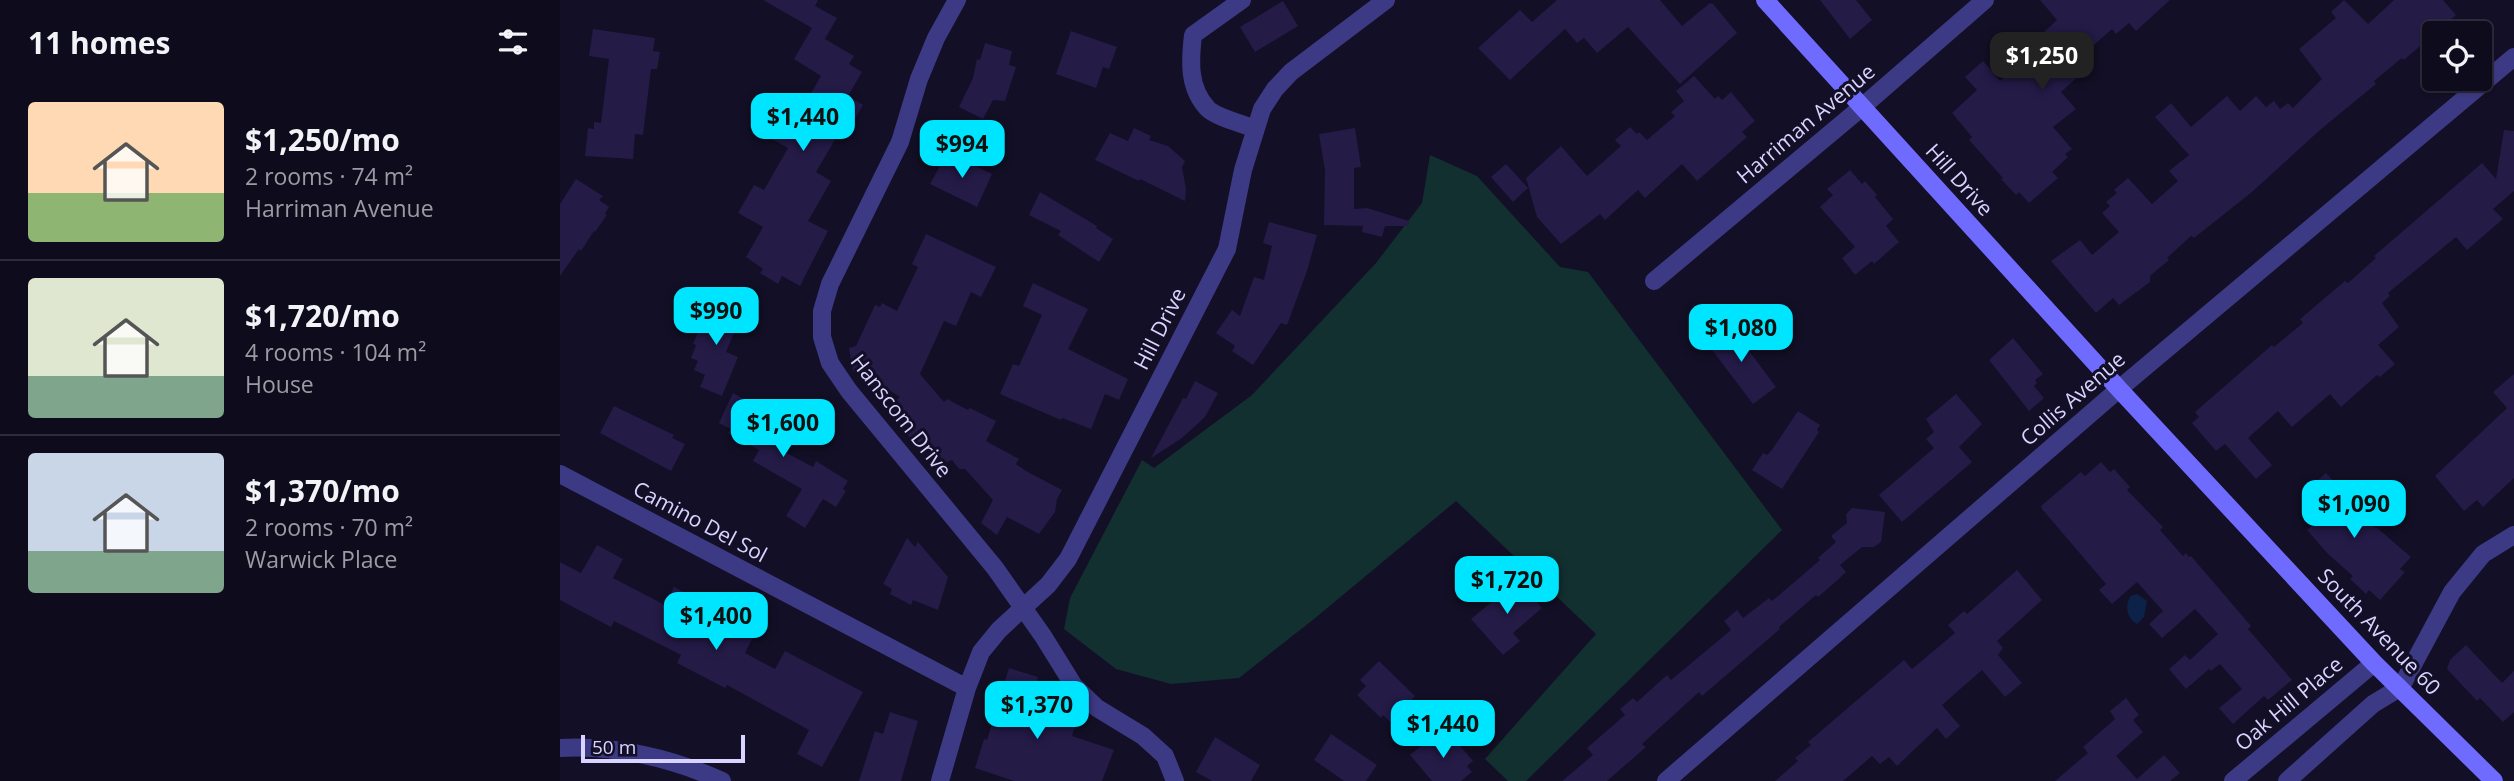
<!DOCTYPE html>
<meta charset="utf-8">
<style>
:root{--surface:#0e0b1c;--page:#1c1929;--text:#f1f3f6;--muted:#9b9ba3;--line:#2e2b3b;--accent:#00e5ff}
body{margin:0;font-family:"Open Sans",sans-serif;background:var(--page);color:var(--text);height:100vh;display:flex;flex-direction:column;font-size:26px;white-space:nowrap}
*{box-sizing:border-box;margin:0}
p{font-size:23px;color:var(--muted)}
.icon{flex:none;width:38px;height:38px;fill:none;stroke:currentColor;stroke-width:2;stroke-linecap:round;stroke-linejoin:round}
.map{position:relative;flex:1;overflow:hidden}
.panel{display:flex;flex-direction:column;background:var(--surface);width:560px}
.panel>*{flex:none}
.buttons{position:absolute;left:1862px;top:21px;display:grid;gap:14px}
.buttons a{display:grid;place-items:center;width:70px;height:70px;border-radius:7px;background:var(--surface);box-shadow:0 2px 5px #0004,0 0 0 2px var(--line);font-size:35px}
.scale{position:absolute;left:21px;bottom:18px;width:164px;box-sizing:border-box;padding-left:7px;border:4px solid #d9d4ff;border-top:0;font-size:19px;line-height:24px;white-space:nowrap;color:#d9d4ff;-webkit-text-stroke:5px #130f26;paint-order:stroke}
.price{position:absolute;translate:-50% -60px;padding:0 16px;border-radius:14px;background:var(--accent);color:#111;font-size:23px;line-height:46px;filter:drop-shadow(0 2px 4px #0008)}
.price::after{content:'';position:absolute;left:50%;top:42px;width:21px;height:16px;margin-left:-10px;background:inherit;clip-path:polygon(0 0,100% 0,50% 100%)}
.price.current{background:#222;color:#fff}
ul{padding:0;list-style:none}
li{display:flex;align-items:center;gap:21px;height:175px;padding:0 28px}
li+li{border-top:2px solid var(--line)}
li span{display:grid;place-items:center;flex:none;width:196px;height:140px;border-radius:7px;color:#555}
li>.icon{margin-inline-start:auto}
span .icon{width:84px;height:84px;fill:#fffc;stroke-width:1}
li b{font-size:30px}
h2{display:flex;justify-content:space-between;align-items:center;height:84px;padding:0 28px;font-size:30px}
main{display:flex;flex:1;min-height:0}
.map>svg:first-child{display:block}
</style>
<main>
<section class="panel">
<h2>11 homes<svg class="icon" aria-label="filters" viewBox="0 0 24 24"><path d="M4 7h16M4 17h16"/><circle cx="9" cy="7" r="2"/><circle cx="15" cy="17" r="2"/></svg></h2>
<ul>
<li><span style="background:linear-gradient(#ffd9b3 65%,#8fb573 0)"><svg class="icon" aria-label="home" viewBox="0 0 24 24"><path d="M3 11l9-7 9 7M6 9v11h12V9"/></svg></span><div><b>$1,250/mo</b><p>2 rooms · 74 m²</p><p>Harriman Avenue</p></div></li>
<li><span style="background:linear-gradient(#dfe7d0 70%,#7fa58c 0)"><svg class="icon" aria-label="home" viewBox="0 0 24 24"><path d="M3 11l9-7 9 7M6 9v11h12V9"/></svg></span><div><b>$1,720/mo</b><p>4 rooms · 104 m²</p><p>House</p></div></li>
<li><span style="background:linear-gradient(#c9d6e8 70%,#7fa58c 0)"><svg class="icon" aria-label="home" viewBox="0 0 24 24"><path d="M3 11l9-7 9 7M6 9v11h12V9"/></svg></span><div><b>$1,370/mo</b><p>2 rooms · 70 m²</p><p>Warwick Place</p></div></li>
</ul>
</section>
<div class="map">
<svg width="1954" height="781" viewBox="0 0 1954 781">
<rect width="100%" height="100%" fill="#130f26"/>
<path fill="#12302f" d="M870,155l47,21 83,91 28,5 194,258 -256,251h-18l-23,-22 111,-125 -140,-133 -142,118 -75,59 -68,6 -55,-15 -52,-40 6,-31 72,-138 12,8 98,-73 124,-132 46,-60z"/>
<path fill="#0c2248" d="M1577,594l10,7 -3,16 -7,7c-10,-5 -13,-19 -6,-28z"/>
<path fill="#241b47" d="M203,0h55l-3,6 22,12 -12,21 29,17 -5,8 13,8 -14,24 15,9 -18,31 -6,-3 -23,39 15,9 -23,40 20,10 -28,55 -18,-10 -4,8 -18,-11 3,-4 -17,-12 17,-30 -25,-14 16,-28 10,5 24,-42 -16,-9 7,-12 -13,-7 9,-17 23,13 23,-40 -27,-17 18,-31z
M997,0h103l22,26 28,-23 3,1 24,29 -57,51 -52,-57 -31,26 -13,-15 -7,5 -12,-14 -55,51 -32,-32 42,-38 12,12z
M1260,0h36l16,20 -22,19z
M1480,0h130l-34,31 -7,-8 -13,11 -4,-5 -26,23 8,10 -33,30 15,17 -23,18 19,22 -7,5 3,3 -16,15 6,6 -29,25 -10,-11 -3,3 -15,-16 2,-1 -34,-38 3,-3 -20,-24 25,-23 -12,-13 18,-16 17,20 50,-42 -6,-7 13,-12z
M1784,0l24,24 26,-24h49l13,15 -52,45 -2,-2 -28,23 2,3 -56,46 -68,62 -58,46 -3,-2 -24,22 2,2 -19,16v6l-31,23 -6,-7 -17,15 -45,-52 29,-21 12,15 27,-23 -17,-19 8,-7 -4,-4 11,-9 -3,-3 14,-12 24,26 26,-23 -9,-10 20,-16 -34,-38 16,-14 20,24 36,-31 13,15 16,-15 10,11 8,-6 6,8 8,-6 5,5 29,-29 -23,-30 37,-31 -5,-6z
M723,1l15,25 -43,26 -15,-25z
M33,29l62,9 -2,13 7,1 -3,17h-6l-8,66 -8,-1 -2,25 -48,-3 3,-28 6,1v-7l7,1 8,-64 -20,-3z
M511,31l46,16 -8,22 -6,-2 -7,21 -40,-14z
M425,43l27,8 -3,14 7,2 -11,34 -12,-1 -10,19 -24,-12 14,-29 4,-19 3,1z
M1134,76l21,23 3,-3 4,4 9,-8 24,29 -13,11 5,5 -50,44 -15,-17 -37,34 -7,-8 -33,30 -5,-6 -39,30 -24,-27 -11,-39 35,-32 26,30 34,-30 -6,-6 15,-13 7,7 2,-2 8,8 28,-24 -4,-4 13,-11 -8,-10z
M574,128l17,8 -2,4 19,6 17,15 -3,6 4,22 -1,12 -45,-22 -1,2 -44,-21 15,-27 18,8z
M795,128l6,39 -7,1v41l13,-1 42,13v5h-24l-3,11 -20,-5 1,-6 -39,-1 1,-54 -6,-37z
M1944,130l10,1v60l-21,18 10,10 -36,31 -11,-13 -68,56 2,3 -8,7 17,24 -21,18 17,19 -15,13 -3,-2 -36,32 -11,-13 -38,33 -14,-16 -30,27 24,27 -16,14 -31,-35 -9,7 -24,-28 7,-6 -4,-5 77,-67 2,2 29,-24 -3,-4 45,-38 3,2 28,-25 -2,-2 108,-93 14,16z
M387,153l45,21 -15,33 -47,-23z
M946,164l22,24 -15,14 -22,-25z
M1290,170l12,14 3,-3 12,14 -2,2 18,22 -7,7 13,16 -25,22 -2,-3 -17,14 -13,-17 13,-11 -35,-40 13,-12 -6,-6z
M16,179l27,17 -4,4 10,7 -4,7 2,1 -12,17 -1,-1 -13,20 -2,-2 -19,27v-72z
M480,192l57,34 -1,2 17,11 -14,23 -41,-27 3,-4 -32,-16z
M709,222l48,13 -10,36 -20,54 -6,-2 -28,42 -21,-14 3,-5 -19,-13 16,-23 8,6 14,-39 10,3 8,-34 -9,-3z
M366,234l70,33 -15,30 -10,-5 -15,34 -12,-5 -24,53 24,28 3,-3 21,11 2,-2 26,13 -10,20 33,18 -3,5 10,7 36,19 -5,9 -2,13 -16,22 -32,-17 -10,18 -16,-12 12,-23 -28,-31h-6l-7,-9 -7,3 -20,-24 -8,7 -31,-37 14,-12 -41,-26 -6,1 -4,-24 7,-2 19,-41 5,2 2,-4 15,8 21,-44 -6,-3z
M473,283l55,26 -20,40 60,30 -9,21 -14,-6 -14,35 -29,-11 -1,2 -61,-26 13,-30 6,2 23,-51 -19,-9z
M151,301l31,13 -16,38 12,5 -16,39 -22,-9 5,-12 -11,-5 4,-9 -7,-3 5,-13 -3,-1z
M1169,324l47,63 -23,17 -47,-62z
M1453,338l30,36 -8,6 2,3 -3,3 10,12 -15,13 -40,-51z
M1954,374v104l-31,29 -6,-7 -13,11 -29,-35 72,-68 -14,-16z
M635,381l23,12 -13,24 -23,21 -31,20 32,-60 3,1z
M173,393l38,21 -2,4 18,13 -10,17 36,19 3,-6 32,20 -5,8 3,2 -10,16 -13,-8 -18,29 -19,-12 16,-27 -49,-28 6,-11 -31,-17 3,-4 -12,-6z
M1396,394l26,30 -23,23 13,15 -70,60 -23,-27 55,-47 -8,-9 8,-7 -8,-13z
M54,406l60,29 -2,3 13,6 -14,27 -71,-38z
M1238,411l22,14 -3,5 2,2 -37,57 -30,-19 11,-17 4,2 4,-4z
M1541,462l9,10 4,-3 16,18 -3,3 36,37 -3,3 23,26 3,-3 3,4 2,-1 60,70 -3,3 44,51 -24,20 -4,-4 -31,28 -14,-16 23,-19 -22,-25 -9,7 -2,-2 -23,20 -17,-20 16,-14 5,5 28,-26 -23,-25 -33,29 -13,-14 14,-13 -26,-29 -25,22 -13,-14 7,-6 -64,-75 -1,-3 40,-34 4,4z
M1766,473l49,55 1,-1 35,30 -11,12 5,3 -25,28 -11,-10 -3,4 -16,-15 3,-3 -25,-22 -21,-24 5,-4 -1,-3 10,-9 -18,-21z
M1292,508l33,4 -4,30 -7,5h-12l-22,18 6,7 -14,13 -14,12 -2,-2 -37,32 1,2 -78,67 -3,-4 -57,52 4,3 -39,34h-45l31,-26 -6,-7 38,-33 -5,-6 13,-11 4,4 30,-27 4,5 60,-50 -7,-9 13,-11 6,8 26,-20 3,3 48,-41 -2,-2 18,-16 -5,-6 16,-13 -1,-9z
M347,538l8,9 3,-5 30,35 -10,33 -25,-10 -2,5 -21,-11 2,-5 -9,-5z
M37,545l26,14 -10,19 52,27 9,-18 25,13 -9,19 33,17 8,-17 25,12 -11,22 30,16 10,-18 78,41 -41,75 -25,-13 12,-24 -82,-45 -2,3 -48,-25 4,-8 -67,-34 -3,6 -51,-27v-38l21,11z
M1457,570l25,30 -45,41 6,7 -5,7 24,28 -17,14 -23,-27 -40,35 18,21 -14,13 -9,-11 -40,38 -8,-9 -9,7 -8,-8 -29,25h-68l23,-20 -3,-3 16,-13 -3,-3 96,-82 8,9 43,-36 -7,-8 16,-14 3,3z
M958,580l24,28 -29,25 7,8 -17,14 -32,-36z
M1906,645l36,38 12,-12v41l-11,10 -23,-24 -3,3 -30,-32 3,-9z
M819,661l36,35 -25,26 -7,-7 -2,3 -24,-23 9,-9 -6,-6z
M449,668l29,9 -8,33 46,13 -4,13 42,14 -12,31h-88l-39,-13 9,-29 3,1z
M1566,698l13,17 -6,5 10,12 -27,24 21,23 27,-24 16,18 -10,8h-115l33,-28 -5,-6 32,-28 -5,-8z
M330,712l28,9 -17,60h-42l16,-50 8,3z
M878,732l10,12 6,-5 19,22 -6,5 5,6 -11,9h-29l-22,-26z
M771,734l46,31 -11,16h-22l-30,-21z
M655,737l45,28 -9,16h-39l-16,-9z"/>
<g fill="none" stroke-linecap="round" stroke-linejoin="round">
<path stroke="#3d3a85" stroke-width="18" d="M397,0l-21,38 -17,41 -19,63 -70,142 -8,27v26l8,26 19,28 146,177 48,68 31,50 23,22 46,28 22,20 10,25
M682,0l-49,35c-3,26 -5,53 15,74 8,8 35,15 47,20
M1094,281l208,-174 123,-107
M0,474l407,214
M0,748c55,-3 112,10 162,33
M380,781l27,-93 14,-36 18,-22 49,-45 20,-26 159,-310 16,-79 19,-61 13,-20 16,-17 95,-72
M1106,781l453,-392 395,-332
M1673,781l141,-118
M1727,781l86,-77 28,-17 51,-95 31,-38 31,-19"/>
<path stroke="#6f6bff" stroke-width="18" d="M1205,0l354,389 255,274 120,118"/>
</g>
<g text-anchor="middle" stroke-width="6" stroke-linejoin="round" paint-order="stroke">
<g font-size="21" fill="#d9d4ff" stroke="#130f26">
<text transform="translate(1246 124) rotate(-40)" y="7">Harriman Avenue</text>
<text transform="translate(1399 180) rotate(48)" y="7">Hill Drive</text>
<text transform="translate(600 329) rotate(-63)" y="7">Hill Drive</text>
<text transform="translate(1513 399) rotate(-41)" y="7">Collis Avenue</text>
<text transform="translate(341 416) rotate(52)" y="7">Hanscom Drive</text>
<text transform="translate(140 522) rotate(28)" y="7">Camino Del Sol</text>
<text transform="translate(1819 632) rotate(46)" y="7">South Avenue 60</text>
<text transform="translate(1729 704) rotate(-40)" y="7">Oak Hill Place</text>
</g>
</g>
</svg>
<div class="buttons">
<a><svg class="icon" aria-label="locate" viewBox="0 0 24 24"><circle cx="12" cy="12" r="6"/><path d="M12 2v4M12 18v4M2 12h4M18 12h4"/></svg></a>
</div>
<div class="scale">50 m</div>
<b class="price current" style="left:1482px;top:92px">$1,250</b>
<b class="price" style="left:243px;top:153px">$1,440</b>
<b class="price" style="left:402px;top:180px">$994</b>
<b class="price" style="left:156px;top:347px">$990</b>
<b class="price" style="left:1181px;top:364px">$1,080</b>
<b class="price" style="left:223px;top:459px">$1,600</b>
<b class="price" style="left:1794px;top:540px">$1,090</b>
<b class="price" style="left:947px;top:616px">$1,720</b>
<b class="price" style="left:156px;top:652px">$1,400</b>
<b class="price" style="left:477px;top:741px">$1,370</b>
<b class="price" style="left:883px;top:760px">$1,440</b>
</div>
</main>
